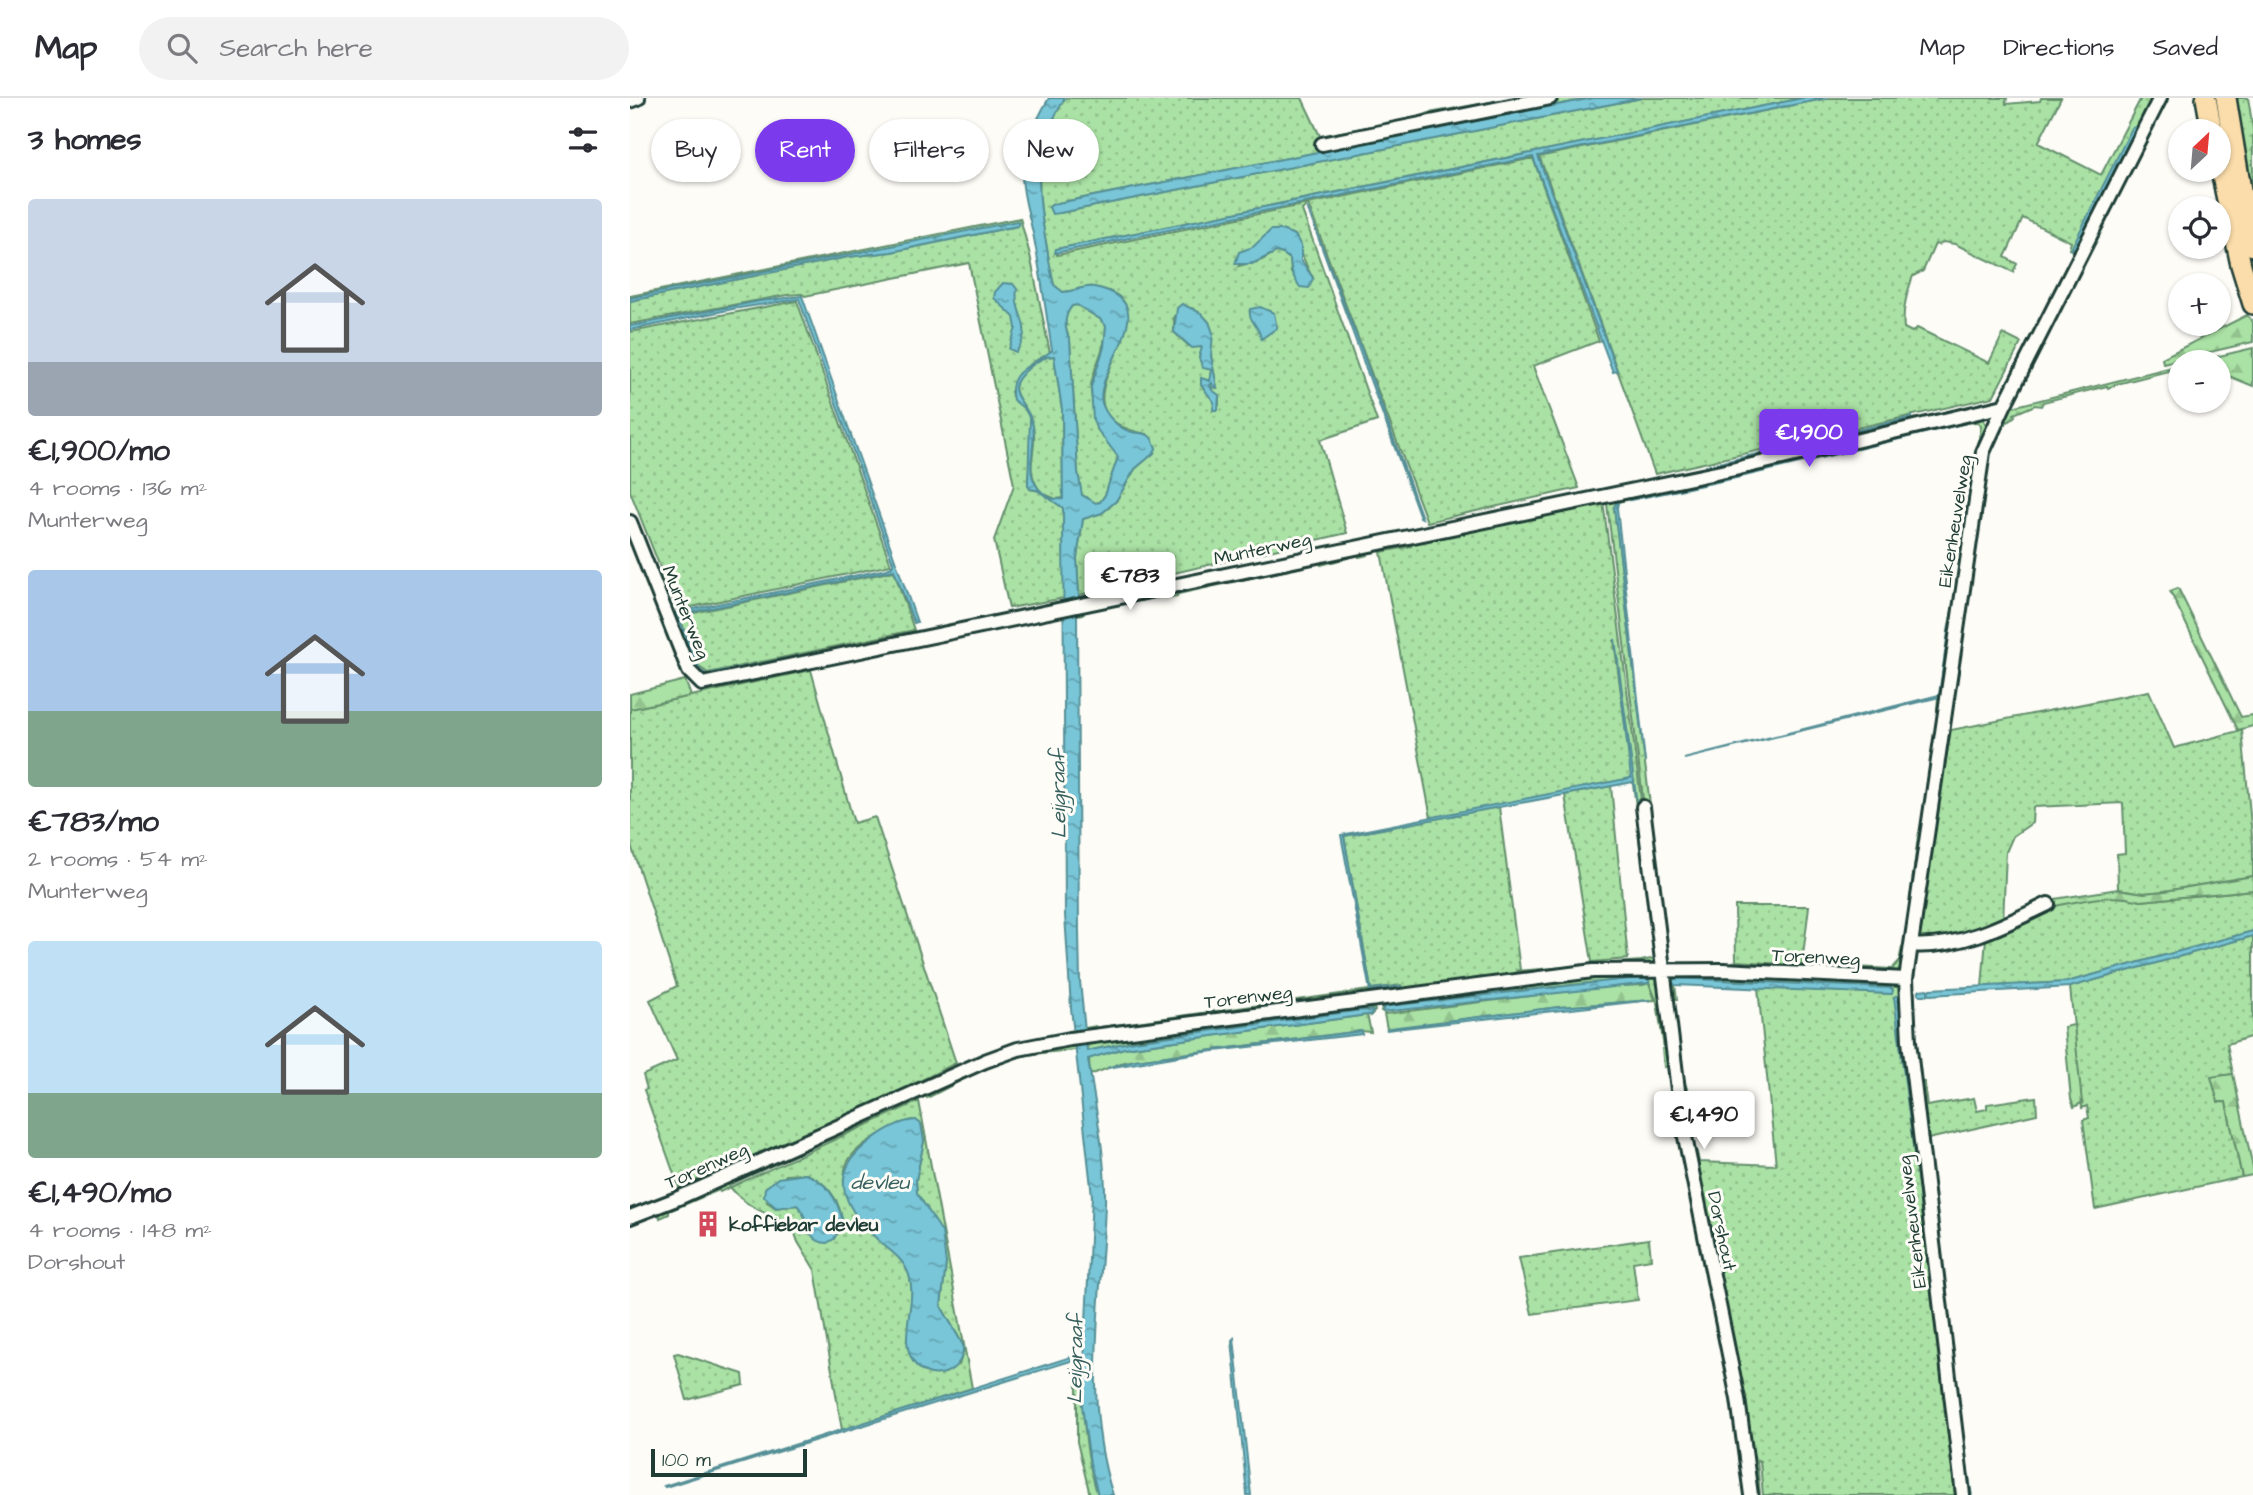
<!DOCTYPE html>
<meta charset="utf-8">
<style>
:root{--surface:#fff;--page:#f2f2f3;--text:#2b2b33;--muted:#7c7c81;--line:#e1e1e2;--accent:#7c3aed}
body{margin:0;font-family:"Architects Daughter",sans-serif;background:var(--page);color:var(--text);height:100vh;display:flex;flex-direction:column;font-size:26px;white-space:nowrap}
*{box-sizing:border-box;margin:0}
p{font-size:23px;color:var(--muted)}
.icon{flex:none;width:38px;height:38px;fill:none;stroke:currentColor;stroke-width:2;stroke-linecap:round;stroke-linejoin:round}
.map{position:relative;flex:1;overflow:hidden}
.panel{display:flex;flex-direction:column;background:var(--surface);width:630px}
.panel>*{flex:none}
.hud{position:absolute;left:21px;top:21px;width:665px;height:63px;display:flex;gap:14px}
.needle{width:46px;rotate:26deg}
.buttons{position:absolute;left:1538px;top:21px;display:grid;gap:14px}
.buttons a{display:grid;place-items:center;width:63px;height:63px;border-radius:50%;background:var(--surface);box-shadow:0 2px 5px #0004;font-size:35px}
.scale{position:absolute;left:21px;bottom:18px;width:156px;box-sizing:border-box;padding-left:7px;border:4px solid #1f3d34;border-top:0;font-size:19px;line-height:24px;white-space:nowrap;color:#1f3d34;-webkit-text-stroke:5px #fdfcf7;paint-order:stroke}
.price{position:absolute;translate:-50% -60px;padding:0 16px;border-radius:7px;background:#fff;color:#222;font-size:23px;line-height:46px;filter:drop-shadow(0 2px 4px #0008)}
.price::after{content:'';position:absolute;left:50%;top:42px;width:21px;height:16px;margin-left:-10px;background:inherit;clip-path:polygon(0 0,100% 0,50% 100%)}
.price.on{background:var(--accent);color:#fff}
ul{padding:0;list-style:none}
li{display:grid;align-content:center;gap:14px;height:371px;padding:0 28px}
li span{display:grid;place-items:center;height:217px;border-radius:7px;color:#555}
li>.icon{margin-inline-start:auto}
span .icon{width:126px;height:126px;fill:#fffc;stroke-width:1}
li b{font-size:30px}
h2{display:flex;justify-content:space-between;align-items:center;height:84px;padding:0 28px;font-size:30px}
.pill{padding:0 24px;border-radius:32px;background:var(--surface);box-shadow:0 2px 5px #0004;font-size:24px;line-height:63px}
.pill.on{background:var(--accent);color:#fff}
header{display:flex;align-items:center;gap:42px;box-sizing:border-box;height:98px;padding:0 35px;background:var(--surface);border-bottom:2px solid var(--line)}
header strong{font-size:33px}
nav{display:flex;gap:38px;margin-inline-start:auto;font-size:24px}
.search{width:490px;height:63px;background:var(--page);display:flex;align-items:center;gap:18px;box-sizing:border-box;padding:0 24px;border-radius:38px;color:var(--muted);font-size:26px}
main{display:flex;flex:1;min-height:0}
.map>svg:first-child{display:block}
</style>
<header>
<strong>Map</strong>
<div class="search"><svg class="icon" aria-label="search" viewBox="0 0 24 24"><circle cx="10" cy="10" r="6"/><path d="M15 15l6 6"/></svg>Search here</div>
<nav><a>Map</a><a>Directions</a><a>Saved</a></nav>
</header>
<main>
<section class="panel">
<h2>3 homes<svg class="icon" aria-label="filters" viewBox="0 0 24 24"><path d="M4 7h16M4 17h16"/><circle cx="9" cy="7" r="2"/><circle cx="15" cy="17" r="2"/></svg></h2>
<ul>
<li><span style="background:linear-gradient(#c9d6e8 75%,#9aa5b1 0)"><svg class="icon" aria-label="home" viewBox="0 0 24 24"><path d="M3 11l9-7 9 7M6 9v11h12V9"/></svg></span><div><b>€1,900/mo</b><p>4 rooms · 136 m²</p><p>Munterweg</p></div></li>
<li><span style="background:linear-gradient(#a9c7e8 65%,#7fa58c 0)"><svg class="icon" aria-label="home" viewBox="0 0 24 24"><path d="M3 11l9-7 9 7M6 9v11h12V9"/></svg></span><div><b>€783/mo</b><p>2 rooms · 54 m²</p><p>Munterweg</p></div></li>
<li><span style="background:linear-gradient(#bfe0f5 70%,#7fa58c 0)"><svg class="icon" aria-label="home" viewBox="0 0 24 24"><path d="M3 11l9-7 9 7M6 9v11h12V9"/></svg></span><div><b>€1,490/mo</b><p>4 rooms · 148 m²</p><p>Dorshout</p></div></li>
</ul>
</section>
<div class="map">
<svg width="1623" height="1397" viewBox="0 0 1623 1397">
<defs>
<pattern id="grass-dots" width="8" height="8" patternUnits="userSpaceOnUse" patternTransform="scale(1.75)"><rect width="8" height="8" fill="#aae1a4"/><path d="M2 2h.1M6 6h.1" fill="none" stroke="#92c28e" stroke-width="1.8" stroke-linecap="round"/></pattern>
<pattern id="forest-firs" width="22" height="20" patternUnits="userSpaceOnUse" patternTransform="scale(1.75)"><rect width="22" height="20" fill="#aae1a4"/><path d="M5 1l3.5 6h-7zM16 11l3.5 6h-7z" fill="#92c28e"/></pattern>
<pattern id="water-ripples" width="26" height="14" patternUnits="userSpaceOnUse" patternTransform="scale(1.75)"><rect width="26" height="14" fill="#79c6d8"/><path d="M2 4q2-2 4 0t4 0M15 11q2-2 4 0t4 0" fill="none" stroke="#63a2b0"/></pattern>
</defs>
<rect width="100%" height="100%" fill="#fdfcf7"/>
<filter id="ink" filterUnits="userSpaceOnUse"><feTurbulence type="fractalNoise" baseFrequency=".0143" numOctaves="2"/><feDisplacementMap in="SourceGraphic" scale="14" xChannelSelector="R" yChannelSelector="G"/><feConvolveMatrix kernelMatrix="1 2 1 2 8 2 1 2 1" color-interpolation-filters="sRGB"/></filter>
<g filter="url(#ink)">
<path fill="url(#grass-dots)" stroke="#648f6c" stroke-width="2" fill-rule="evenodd" d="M435,0h237l18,38 99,-19 10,-4 84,-15h21l-210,48 236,-48h33l-540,106 -4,3 11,6 582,-115h161l-747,151 1,6 771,-157h179l-1,6 34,-3 1,-3h20l-23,45 63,32 40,-77h15l-78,154 -9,-3 2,-7 -48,-24 -18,39 12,7 -4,8 -58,-28 -12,-2 -5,3 -3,-1 -12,27 -10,5c-6,17 -11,33 -9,52l8,4 5,-4 72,35 14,-29 18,9 -28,54 -338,77 -115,-316h-7l66,183 -66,25 46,122 -152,34 -119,-318 -6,6 75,211 -57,19 27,93 -268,62 -2,-37 6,-39 19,-6 14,-12 19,-32 19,-16 2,-5 -9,-14c-118,-21 47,-129 -53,-147 -11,-2 -20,5 -32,5l-8,-7c-4,-15 -6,-32 -9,-48 -10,-55 -10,-90 20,-139zM641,132h10l14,5c7,17 8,27 18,43l-22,-5 -1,-14 -7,-5 -7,-2 -14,8 -23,6zM562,210c25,15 18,19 19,44 0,12 4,24 6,35l-5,-4 -2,2 2,5 7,7v8l-6,5 2,-8 -14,-17 5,-5 5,1 1,-11 -9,-3 -4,-9 4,-11 -14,-1 -15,-14v-16z
M1600,0h18l5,31v107z
M390,120l10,37 20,98c-22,11 -29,16 -39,39 6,13 15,15 19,26 6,18 -3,48 -2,67l2,4 10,2c-16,-24 -4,-34 -6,-58 -2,-32 -38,-38 -5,-66 8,-6 15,-11 25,-11l8,53 1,89 -7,1 -12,-5 19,14 2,90 -56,10 -15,-68 20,-55 -45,-222 -164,33 -3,-2 -15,1 -157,29v-23l218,-44 43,-5 126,-26 -198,34 -189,38v-2z
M167,203l94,264 -214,45 -47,-119v-159z
M447,207l23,14 6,7c0,23 -11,37 -15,59 -3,18 18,54 27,72l-13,38 -5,7 -5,1 -14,-9 -3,-22 -8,-132c-6,-12 -7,-23 1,-34z
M1550,267v3l-63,16 -9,4 -1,-2 -64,16 -2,4 -6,-1 -21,9 1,2 -7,6 -1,-1 -17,30 -9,70h-3l10,-72 20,-41z
M1352,318l6,13 -85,538 -9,6 -158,-5 -3,-7 3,3h47l-47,-3 -1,-55h74l-7,58 90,5 11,-12h-3l2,-10 2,1 14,-112 4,-10 17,-117h-2l1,-11 3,-2 11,-70 -3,-1 6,-28 26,-171 -3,-4 -11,1v-2l-349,81 -4,5 37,306h-5l-2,-6 -37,-303 2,-4z
M973,403l39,306 16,158 -573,70v-7l11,-2 -3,2 276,-38 33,-2 -1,-3 -30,4 -27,-153 155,-29 21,163 -4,1 125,-10 15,-3 -42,-318 18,138 -201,40 -50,-266 31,-6 -44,7v2l-9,2 -1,-2 -37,10 -1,-2 -142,31 -1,2 -12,2 -1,-2 -80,15v3l-7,1 1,-6z
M264,473l20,59 -206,43 -9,-6 -20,-51z
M181,572l43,153 21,-6 81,246 -58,29 -219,96 -35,-98 3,-1 -4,-14 34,-15 -27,-60 27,-14 -47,-144v-133z
M1327,585l-7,33 -6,54 7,-40 198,-39 25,57 68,-18 11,116v30l-88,15 -21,2 -26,-4 -1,-35 8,-1 -2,-50 -90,4 -1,16 -19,13 -7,16 -3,70 -47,17 -36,4 -4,-5 36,-254z
M981,688l17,173 -36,3 -27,-167z
M1623,792v41l-186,51 -85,5 4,-49 -30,10v-4c54,-21 128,-60 185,-43z
M1623,838v100l-26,8 6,30 -21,3 14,25 16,75 -147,32 -12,-89 6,-2 -2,-12 -5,2 -12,-121z
M1044,876l219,9 6,4 61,508h-3l-22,-176 20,176h-192l-3,-34 -3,-1 3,35h-6l-60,-319 -10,-77 5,-2 -2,3 8,52h2l2,10 77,3 -18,-177 133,6 2,-4 -2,-2 -217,-9 3,20h-3c2,21 5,77 14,91l-8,-3 -11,-108zM1266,898h2l36,314 -1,-1z
M972,877l52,1 5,7 11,83 -6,1 -2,-18 2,-1 -7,-46 -9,-23 -59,4 -201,23 -5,2v4l-2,-1 2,-7z
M743,907l2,6 -4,4 1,-6h-3l-235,32 -47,10 -1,-10z
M445,944v8c-19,2 -39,2 -59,8 -32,9 -61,26 -89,40l-1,-2 -197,89 2,2 188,-86 53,287 -130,42 -27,-160 -17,-28 -6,-17c-26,-14 -40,-12 -62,-38l-10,5 -1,-2 -50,21v3l-9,4 -1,-4 4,-5 334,-150zM282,1022l9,4 3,17 -8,39 1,13 13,21 16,49 -5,43 22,39v7l-4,13 -50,-45c4,-18 5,-37 -3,-53 -9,-16 -26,-24 -38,-38 -14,-16 -26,-37 -23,-59 3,-23 48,-44 67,-50zM176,1076c23,8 43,37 32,60h-29l-5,-21 -7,-8 -21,3 -9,-6 19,-27z
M1290,984h4l3,24 47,-8 3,13 10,-2v-5l49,-7 1,17 -113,26z
M1019,1141l2,20 -18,3 5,38 -106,14 -13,-56z
M48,1255l65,21 1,11 -57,15 -13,-46z
M455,1257c-4,47 -2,95 13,140h-8l-13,-53v-83z"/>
<path fill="url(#forest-firs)" stroke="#648f6c" stroke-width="2" d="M1617,217l6,7v20l-90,21 -1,-5z
M1623,250v38l-34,-14v-10h-17v-2z
M1548,490l63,129 12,-2v11l-15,4 -68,-139z
M55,582l6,16 -61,13v-15z
M1623,778v14l-112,11c-31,-9 -60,0 -91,6l-2,-7 70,-11 26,4 21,-2z
M1019,885l6,17 -96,7 -172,22 -3,-15 218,-27 41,-2z
M737,917l4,17 -10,-1 -226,29 -14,3 -31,12 -1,-17 35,-10z
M1444,927l8,78 -8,4 -3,-8 -7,-72z
M1603,976l20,94v7l-11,2 -16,-75h-8l-7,-25z"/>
<path fill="url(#water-ripples)" stroke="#558f96" stroke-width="2" fill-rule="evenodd" d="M419,0h16c-30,49 -30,84 -20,139 3,16 5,32 9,48l9,7c11,0 20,-7 31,-5 77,15 -1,81 8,116 4,13 17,26 30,29 5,1 12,1 16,3 5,3 6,8 8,13l-2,5 -19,16 -19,32 -14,12 -19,6 -6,39 2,37 -2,20 2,317 1,49 7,70 47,-10 228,-31 11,1 -2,4h-4l-243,33 -36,11c7,47 18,96 17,144 -3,96 -23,198 8,292h-15l-8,-32 -8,-57 10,-210 -21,-188 -6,-93 -2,-407 -26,-18 -7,-1 -2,-4 2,-66 -5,-10 -12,-9c-7,-32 22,-34 39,-50 -6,-37 -11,-75 -18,-112 -4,-21 -12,-42 -12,-64 1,-25 14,-54 27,-76zM447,207l23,14 6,7 -2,21 -13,40 2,33 3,8 22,29 -13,38 -5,7 -4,1 -14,-8 -4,-23 -8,-132c-6,-12 -7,-23 2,-34zM424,258l8,53 1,90c-7,1 -14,-1 -20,-6 -22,-18 -6,-44 -10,-67 -5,-28 -36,-32 -3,-59 7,-6 14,-11 24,-11z
M963,0h49l-582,115 -8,1 -3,-7 4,-3z
M1173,0h25l-290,58 79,215 -4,1 -80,-215 -478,96 1,-4z
M1505,29l1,3 -60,118 -5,1 61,-121z
M677,109l53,138 62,173 -2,-1z
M387,123l2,2 -2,3 -126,26 -43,5 -218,44v-3z
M641,132h10l14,5 6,11v14l12,18 -4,10 -9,-1c-7,-9 -9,-16 -10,-28l-7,-5 -7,-2 -24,12h-17l4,-12 14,-5z
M373,185l10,1 4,5c-4,28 19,35 -1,63l-7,-3 7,-21 -2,-11 -20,-19 1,-6z
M172,198l115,326 -3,1 -20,-53 -216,45 22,55 6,4 113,-22 1,2 -113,23 -11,-8 -22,-56 213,-44 5,-2 1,-4 -94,-264 -66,10 -103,21v-4l130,-25z
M552,206l19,9 8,9 4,11 -2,23 6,32 -4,-1 -1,-4 -2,2 2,5 7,5 -1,15h-5l1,-8 -13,-17v-7l9,3 2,-11 -9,-2 -4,-10 3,-11 -10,1 -18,-16 3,-24z
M630,209l14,6 3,15 -16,11c-2,-15 -13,-17 -11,-30z
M1282,319v4l-206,48v-3z
M1337,323v2l-231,55 -106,22 -1,-2z
M987,403l1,2 -1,5 28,254 -31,-255z
M1321,526l-11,73 -256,62 255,-64 10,-70z
M985,541l22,165 -4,-22 -289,54 27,153 31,-3 -32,5 -29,-156 290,-57z
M1623,833v5l-183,51 -140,8 -1,-2 -2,2h-7l-2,-2 2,-3 7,-1 1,2 2,-2 137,-7z
M1007,880l12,1v4l-266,29v-4l5,-2z
M1045,880l216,10 2,2 -1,4 -217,-9 -3,-3z
M1266,898h2l36,314 -40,-313z
M1021,902l-265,30 4,-2 169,-21z
M732,933v3l-165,19 -90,15 28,-8z
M286,1022l5,4 3,17 -8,39 1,13 25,39 4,31 -5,43 22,39c2,27 -31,40 -48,19 -19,-24 3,-61 -6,-89 -6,-17 -18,-23 -31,-35 -30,-28 -52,-62 -14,-94 14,-12 33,-25 52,-26z
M176,1076c22,8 32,26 37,48l-9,17 -7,4c-23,-1 -16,-25 -30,-38l-21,3 -12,-12 1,-8 13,-10z
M604,1240l17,157h-4l-15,-155z
M447,1257v4l-412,128 -1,-1z"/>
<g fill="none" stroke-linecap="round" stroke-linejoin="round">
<path stroke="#558f96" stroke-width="3.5" d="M1338,1377l3,20"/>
<g stroke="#1f3d34" stroke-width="18">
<path id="street" d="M0,3l8,-3
M692,46l228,-46
M0,424l59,149 13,13 1033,-215 269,-63
M1013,709l39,315 56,277 13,96
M1281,847c48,4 96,-21 137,-41
M0,1119l44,-17 311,-139 33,-12 52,-10 523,-68 130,-1 183,9
M1333,1397l-54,-454 -3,-62 77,-527 21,-46 156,-308"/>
</g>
<g stroke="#1f3d34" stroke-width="24">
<path id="primary" d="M1576,0l6,33
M1596,0l17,104 10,44
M1589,64l22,103 12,39"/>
</g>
<use href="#street" stroke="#fdfcf7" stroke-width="12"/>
<use href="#primary" stroke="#fbddab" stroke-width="19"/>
</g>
</g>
<defs>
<g id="building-bare" transform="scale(2.1)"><path d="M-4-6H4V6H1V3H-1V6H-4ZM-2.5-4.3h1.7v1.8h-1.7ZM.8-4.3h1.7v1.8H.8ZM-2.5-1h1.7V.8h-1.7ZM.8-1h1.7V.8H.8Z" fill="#d1495b" stroke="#fdfcf7" stroke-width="2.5" paint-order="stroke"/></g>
</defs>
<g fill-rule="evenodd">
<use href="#building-bare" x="78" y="1126"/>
</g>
<g text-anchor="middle" stroke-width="6" stroke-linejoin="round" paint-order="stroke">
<g font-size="19" fill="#1f3d34" stroke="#fdfcf7">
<text transform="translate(1324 423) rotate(-81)" y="7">Eikenheuvelweg</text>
<text transform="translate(632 450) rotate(-12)" y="7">Munterweg</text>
<text transform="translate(57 514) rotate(68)" y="7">Munterweg</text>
<text transform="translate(1186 858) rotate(3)" y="7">Torenweg</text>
<text transform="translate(618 898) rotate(-7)" y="7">Torenweg</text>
<text transform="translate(76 1067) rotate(-24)" y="7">Torenweg</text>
<text transform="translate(1281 1124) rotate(-97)" y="7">Eikenheuvelweg</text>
<text transform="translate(1093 1133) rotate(78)" y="7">Dorshout</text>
</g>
<g font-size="19" font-weight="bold" fill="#1f3d34" stroke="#fdfcf7" text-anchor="start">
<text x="99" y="1133">koffiebar devleu</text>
</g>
<g font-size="21" font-style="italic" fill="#365f5d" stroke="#fdfcf7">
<text transform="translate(428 696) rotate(-91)" y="7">Leijgraaf</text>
<text x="250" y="1091">devleu</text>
<text transform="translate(445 1261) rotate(-89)" y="7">Leijgraaf</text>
</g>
</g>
</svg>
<div class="buttons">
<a><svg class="needle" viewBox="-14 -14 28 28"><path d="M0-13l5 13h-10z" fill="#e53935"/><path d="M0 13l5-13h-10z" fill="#7c7c81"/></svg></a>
<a><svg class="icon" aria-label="locate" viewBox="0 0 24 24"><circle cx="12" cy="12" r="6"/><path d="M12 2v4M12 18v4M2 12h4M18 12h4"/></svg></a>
<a>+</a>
<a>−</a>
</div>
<div class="scale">100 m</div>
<b class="price on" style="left:1179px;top:371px">€1,900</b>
<b class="price" style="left:500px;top:514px">€783</b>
<b class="price" style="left:1074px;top:1053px">€1,490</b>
<div class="hud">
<a class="pill">Buy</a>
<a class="pill on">Rent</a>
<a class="pill">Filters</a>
<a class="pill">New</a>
</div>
</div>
</main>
